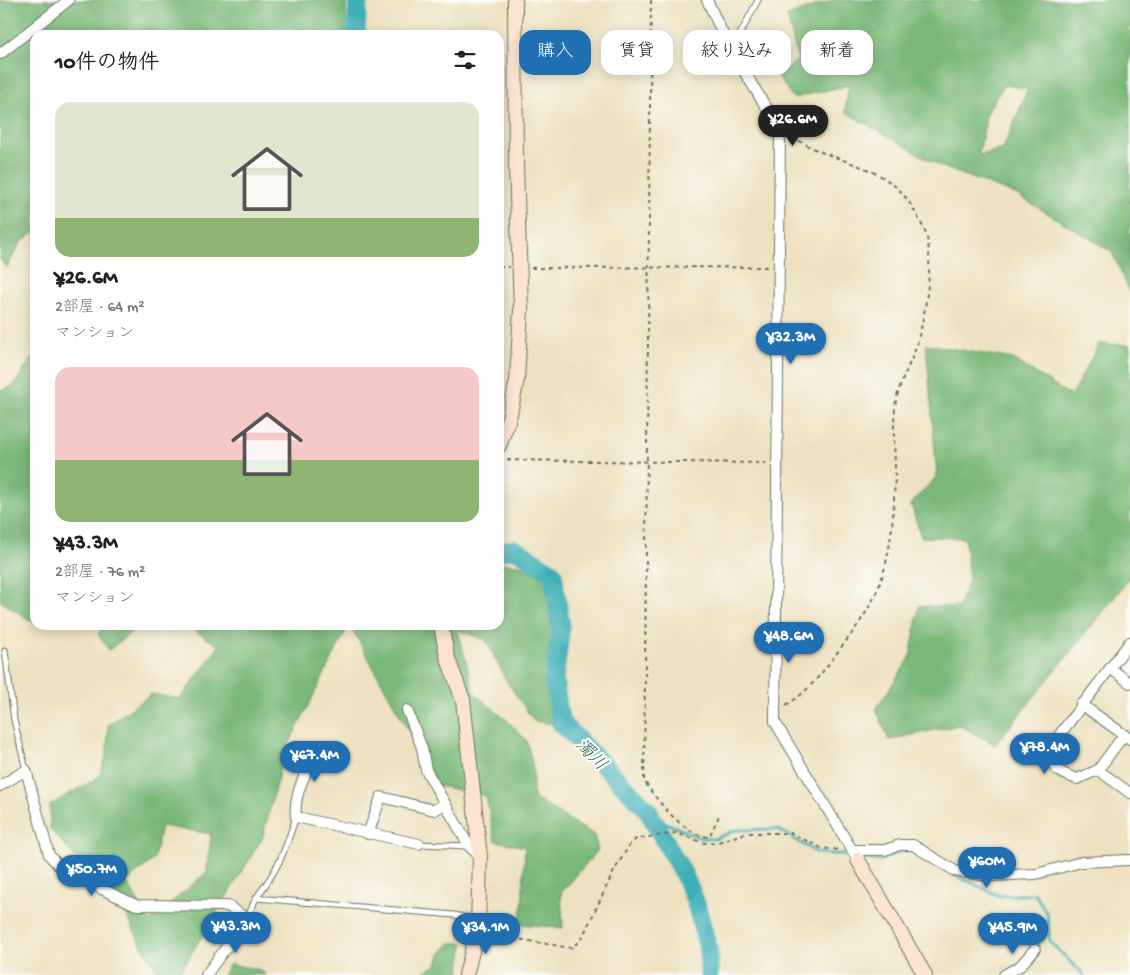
<!DOCTYPE html>
<html lang="ja">
<meta charset="utf-8">
<style>
:root{--surface:#fff;--page:#f6f6f6;--text:#222;--muted:#767676;--accent:#1f6fb2}
body{margin:0;font-family:"Gochi Hand","Klee One",sans-serif;background:var(--page);color:var(--text);height:100vh;display:flex;flex-direction:column;font-size:19px;white-space:nowrap}
*{box-sizing:border-box;margin:0}
p{font-size:16px;color:var(--muted)}
.icon{flex:none;width:28px;height:28px;fill:none;stroke:currentColor;stroke-width:2;stroke-linecap:round;stroke-linejoin:round}
.map{position:relative;flex:1;overflow:hidden}
.drawer{position:absolute;left:30px;top:30px;width:474px;height:600px;display:flex;flex-direction:column;background:var(--surface);border-radius:15px;box-shadow:0 2px 12px #0003}
.drawer>*{flex:none}
.hud{position:absolute;left:519px;top:30px;width:475px;height:45px;display:flex;gap:10px}
.price{position:absolute;translate:-50% -42px;padding:0 11px;border-radius:18px;background:var(--accent);color:#fff;font-size:16px;line-height:32px;filter:drop-shadow(0 1px 2px #0008)}
.price::after{content:'';position:absolute;left:50%;top:30px;width:15px;height:11px;margin-left:-8px;background:inherit;clip-path:polygon(0 0,100% 0,50% 100%)}
.price.active{background:#222;color:#fff}
ul{padding:0;list-style:none}
li{display:grid;align-content:center;gap:10px;height:265px;padding:0 25px}
li span{display:grid;place-items:center;height:155px;border-radius:15px;color:#555}
li>.icon{margin-inline-start:auto}
span .icon{width:90px;height:90px;fill:#fffc;stroke-width:1}
li b{font-size:21px}
h2{display:flex;justify-content:space-between;align-items:center;height:60px;padding:0 25px;font-size:21px}
.pill{padding:0 18px;border-radius:15px;background:var(--surface);box-shadow:0 2px 12px #0003;font-size:18px;line-height:45px}
.pill.active{background:var(--accent);color:#fff}
.map>svg:first-child{display:block}
</style>
<div class="map">
<svg width="1130" height="975" viewBox="0 0 1130 975">
<rect width="100%" height="100%" fill="#fdfcf7"/>
<filter id="ink" filterUnits="userSpaceOnUse"><feTurbulence type="fractalNoise" baseFrequency=".02" numOctaves="2"/><feDisplacementMap in="SourceGraphic" scale="10" xChannelSelector="R" yChannelSelector="G"/><feConvolveMatrix kernelMatrix="1 2 1 2 8 2 1 2 1" color-interpolation-filters="sRGB"/></filter>
<filter id="wash" filterUnits="userSpaceOnUse"><feTurbulence type="fractalNoise" baseFrequency=".0096" numOctaves="4" result="noise"/><feDisplacementMap in="SourceGraphic" scale="20" xChannelSelector="R" yChannelSelector="G"/><feGaussianBlur stdDeviation="1.12" result="paint"/><feColorMatrix in="noise" values="0 0 0 0 0 0 0 0 0 0 0 0 0 0 0 0 0 1.4 0 .05"/><feComposite in="paint" operator="in"/></filter>
<g filter="url(#wash)">
<rect width="100%" height="100%" fill="#ede1c0"/>
<path fill="#79b878" stroke="#4c7a56" fill-rule="evenodd" d="M0,0h346v35h-311v197l-14,10 -14,25 -7,-7z
M832,0h298v293l-18,-41 -95,-57 -77,-29 -95,-54 4,-27 -56,13 -15,-22 20,-16 -11,-44zM1004,85l24,4 -25,60 -24,6 8,-43z
M926,344l87,15 58,37 28,-52 31,1v233l-135,167 -36,-20 -70,15 -13,-31 34,-51 9,-52 39,1 11,-27 -4,-42 -44,-1 -10,-33 26,-28z
M35,354v269l-35,-22v-210l13,-5z
M499,563l21,2 26,13 6,57v89l-18,-3 -27,-39 -21,-42 -28,-10 16,63 36,30 17,18 6,27v30l61,37 4,15 -37,43 2,35 -45,-4 4,-14 3,-63 -30,-6 -9,-45 -47,-10 -89,-161h149z
M104,625h36l-31,25 -11,-16z
M186,625h163l-65,129 -22,85 -84,136h-18l-21,-34 -12,-25 -77,-87v-24l49,-28 8,-24 1,-28 44,-31 28,5 39,-53zM161,826l50,8 -4,38 -57,49 -24,-39 28,-23z
M450,943h14l-5,32h-40l18,-10 3,-11z
M230,964l30,6 6,5h-43z"/>
<g fill="none" stroke-linecap="round" stroke-linejoin="round">
<path stroke="#3eafb7" stroke-width="3" d="M647,809l21,15 33,14 13,1 22,-9 42,-1 39,24 34,2
M861,858l17,3 29,-12 31,17
M954,875l46,21 35,-2 12,20 3,28 34,33"/>
<path stroke="#3eafb7" stroke-width="19" d="M356,35l2,-35
M499,551l16,-2 38,24 8,54 -7,53 7,43 86,86 37,66 11,25 14,52v23"/>
</g>
</g>
<g filter="url(#ink)">
<g fill="none" stroke-linecap="round" stroke-linejoin="round">
<g stroke="#677665" stroke-width="7">
<path id="lane" d="M729,47l7,-5 22,-42
M5,650l9,70 12,50
M419,844l49,2
M256,898c23,-30 28,-45 40,-81
M247,919l9,-21 198,17 15,3 7,7"/>
</g>
<g stroke="#677665" stroke-width="12">
<path id="street" d="M707,0l22,47 47,76 4,10 -5,589 83,138
M0,54l69,-54
M1130,642l-79,104c-1,24 5,25 26,33l21,-9 32,23
M1110,668l20,15
M1081,704l49,35
M407,710l15,38 4,22 43,76 11,10
M320,747c-12,21 -27,46 -24,70l123,27
M1098,770l26,-35
M0,786l26,-16 23,85 9,10 20,13 58,27 92,1 19,13 -41,56
M368,834l13,-37 53,13 11,-6
M853,850h32l15,-5h13l42,26 34,5 47,-2 45,-12 49,-2
M1004,975l16,-9 15,-17"/>
</g>
<g stroke="#677665" stroke-width="16">
<path id="secondary" d="M499,446l10,-28 8,-38 4,-71 -5,-142 -1,-167
M441,625l6,31 16,44 17,156 -2,72 -12,47
M858,860l67,115"/>
</g>
<path stroke="#677665" stroke-width="2" stroke-dasharray="4 4" stroke-linecap="butt" d="M651,0l-7,781c13,19 39,54 65,56l10,-21
M499,267h10
M531,268l238,-1
M499,460l267,3
M786,705c23,-13 39,-36 54,-56 14,-18 28,-37 37,-58 15,-36 17,-80 18,-119 0,-24 -3,-47 1,-71 4,-21 15,-37 21,-57 8,-28 19,-89 7,-115 -6,-12 -13,-26 -22,-36 -28,-32 -80,-32 -112,-59
M490,932l10,4 71,12 10,-8 33,-69 16,-27 6,-5 40,-6 28,10h11l31,-10h45l30,15 19,2"/>
<use href="#lane" stroke="#fff" stroke-width="5"/>
<use href="#street" stroke="#fff" stroke-width="10"/>
<use href="#secondary" stroke="#fde4d1" stroke-width="14"/>
</g>
</g>
<g text-anchor="middle" stroke-width="4.5" stroke-linejoin="round" paint-order="stroke">
<g font-size="18" font-style="italic" fill="#2a6562" stroke="#fdfcf7">
<text transform="translate(592 754) rotate(45)" y="6">濁川</text>
</g>
</g>
</svg>
<b class="price active" style="left:793px;top:147px">¥26.6M</b>
<b class="price" style="left:791px;top:365px">¥32.3M</b>
<b class="price" style="left:789px;top:664px">¥48.6M</b>
<b class="price" style="left:1045px;top:775px">¥78.4M</b>
<b class="price" style="left:315px;top:783px">¥67.4M</b>
<b class="price" style="left:987px;top:889px">¥60M</b>
<b class="price" style="left:92px;top:897px">¥50.7M</b>
<b class="price" style="left:236px;top:954px">¥43.3M</b>
<b class="price" style="left:486px;top:955px">¥34.1M</b>
<b class="price" style="left:1013px;top:955px">¥45.9M</b>
<div class="hud">
<a class="pill active">購入</a>
<a class="pill">賃貸</a>
<a class="pill">絞り込み</a>
<a class="pill">新着</a>
</div>
<section class="drawer">
<h2>10件の物件<svg class="icon" aria-label="filters" viewBox="0 0 24 24"><path d="M4 7h16M4 17h16"/><circle cx="9" cy="7" r="2"/><circle cx="15" cy="17" r="2"/></svg></h2>
<ul>
<li><span style="background:linear-gradient(#dfe7d0 75%,#8fb573 0)"><svg class="icon" aria-label="home" viewBox="0 0 24 24"><path d="M3 11l9-7 9 7M6 9v11h12V9"/></svg></span><div><b>¥26.6M</b><p>2部屋 · 64 m²</p><p>マンション</p></div></li>
<li><span style="background:linear-gradient(#f6c9c9 60%,#8fb573 0)"><svg class="icon" aria-label="home" viewBox="0 0 24 24"><path d="M3 11l9-7 9 7M6 9v11h12V9"/></svg></span><div><b>¥43.3M</b><p>2部屋 · 76 m²</p><p>マンション</p></div></li>
</ul>
</section>
</div>
